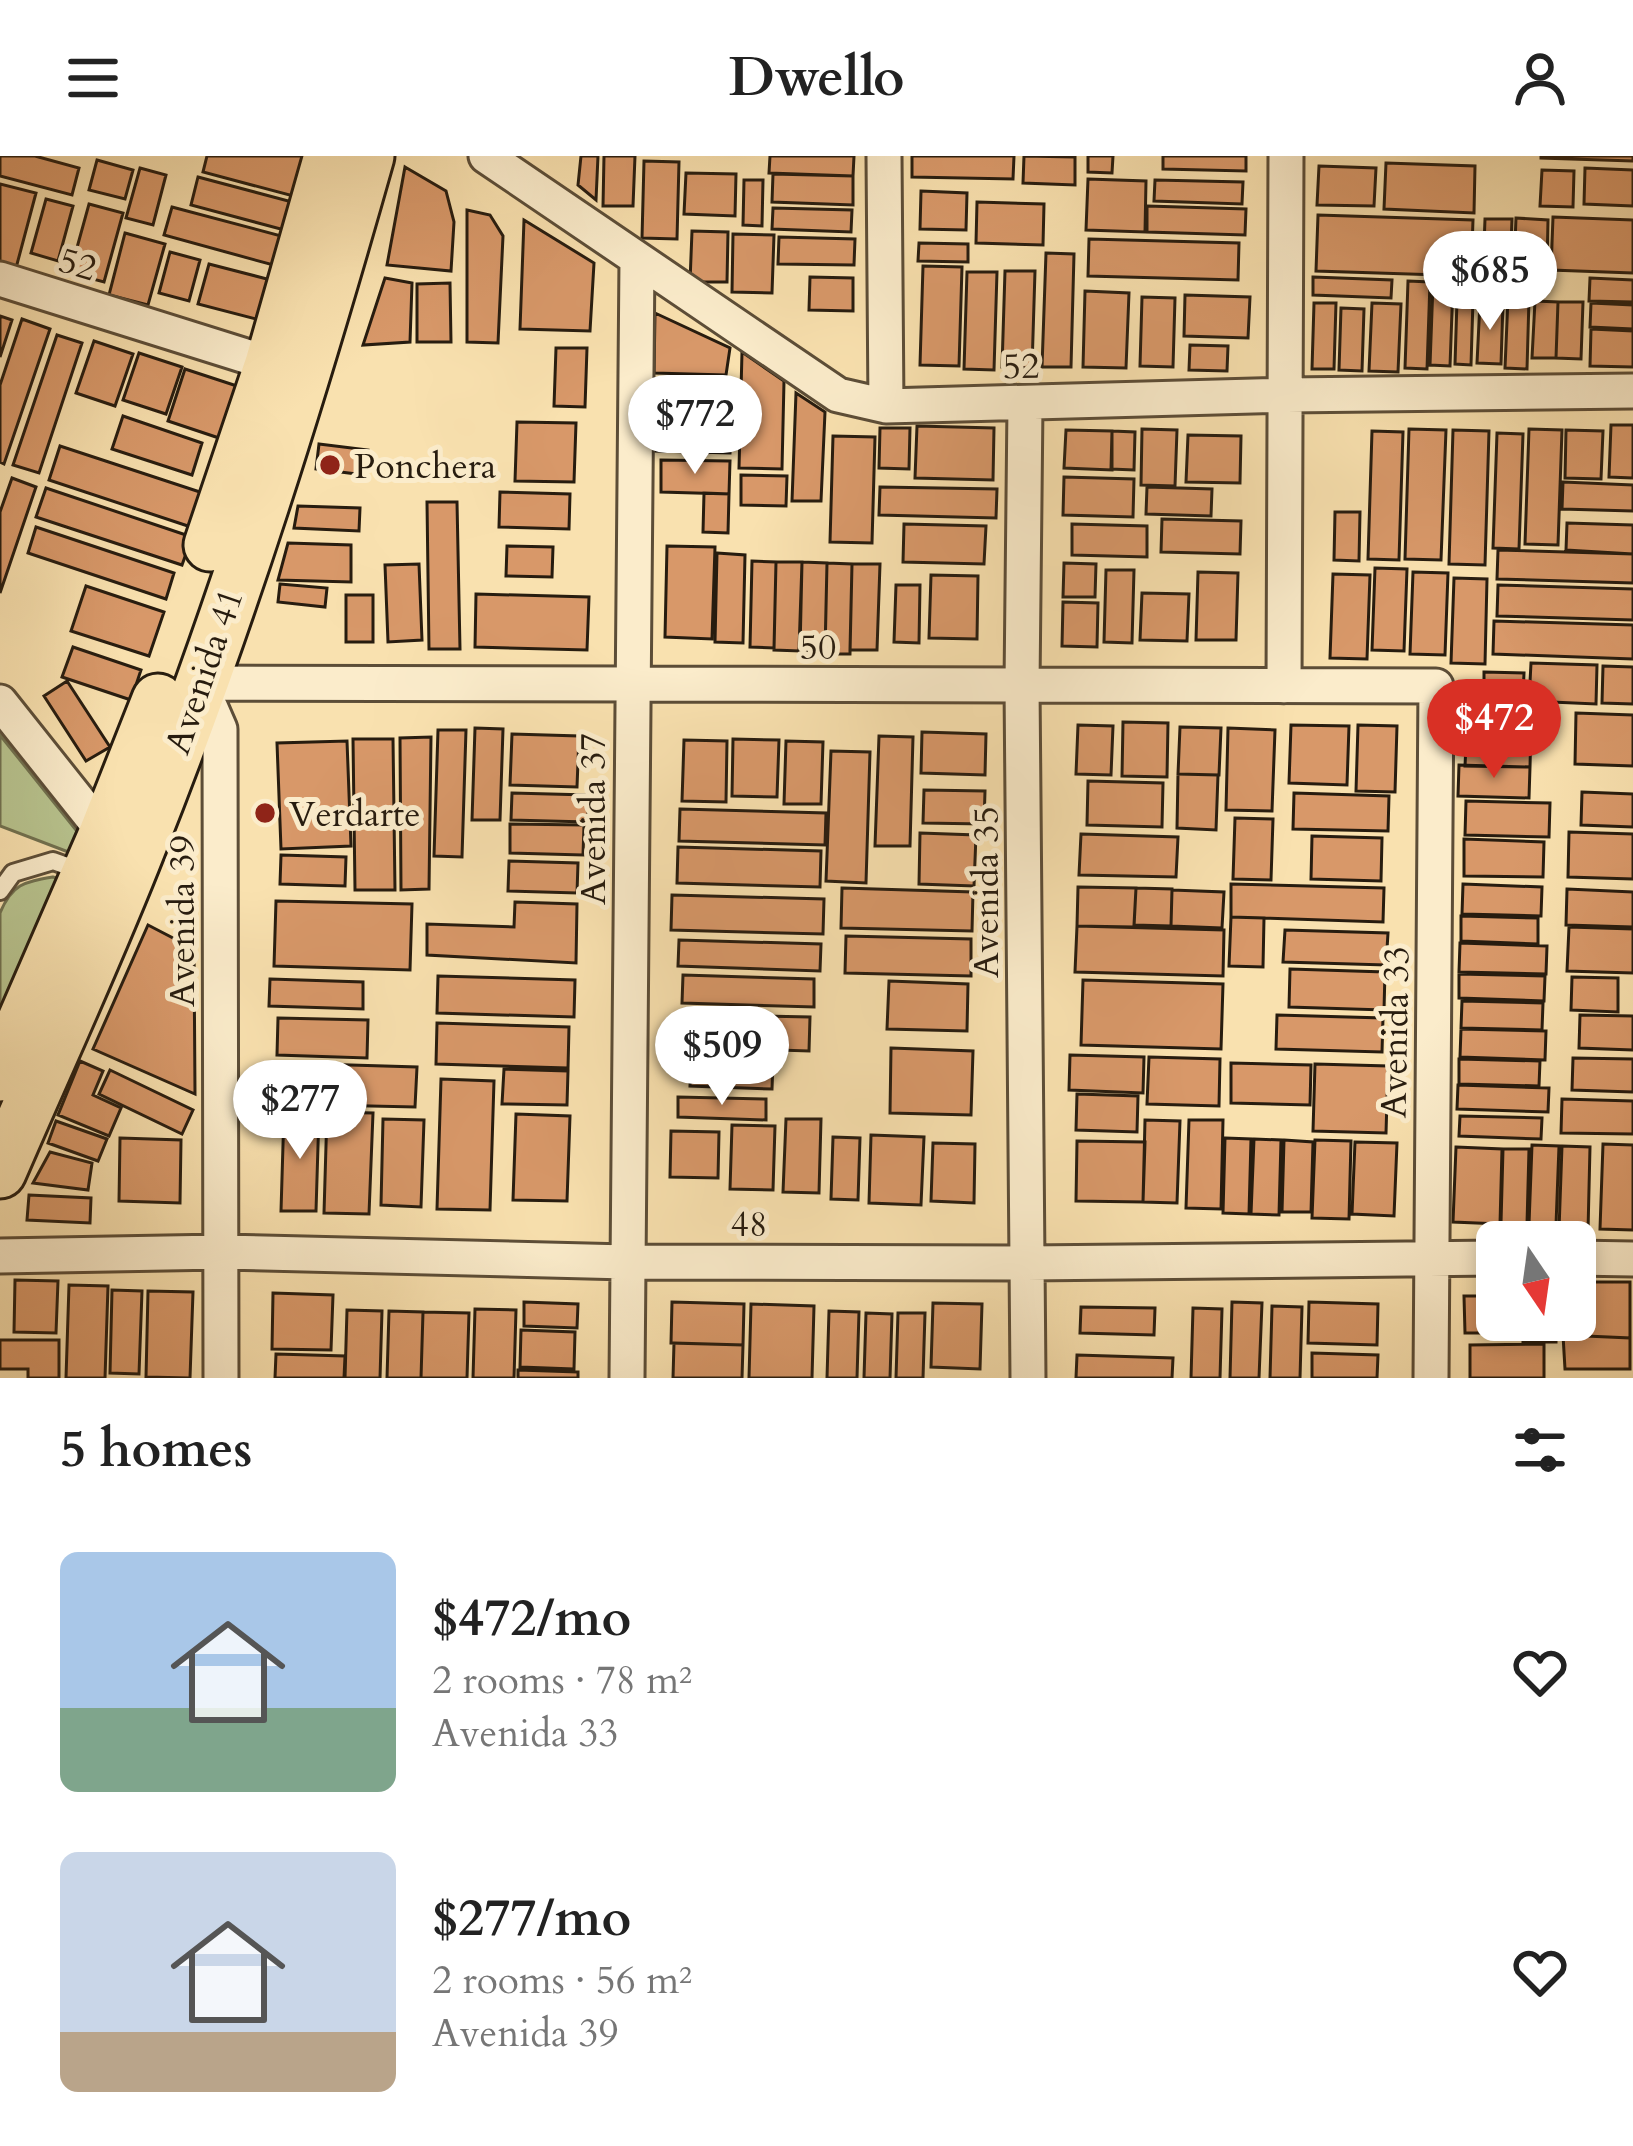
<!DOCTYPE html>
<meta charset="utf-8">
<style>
:root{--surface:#fff;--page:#f6f6f6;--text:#222;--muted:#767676;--accent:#d93025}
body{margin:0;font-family:Cardo,serif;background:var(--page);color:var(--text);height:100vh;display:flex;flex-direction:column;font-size:45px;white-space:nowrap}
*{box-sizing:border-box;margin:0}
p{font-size:39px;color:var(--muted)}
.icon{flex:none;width:66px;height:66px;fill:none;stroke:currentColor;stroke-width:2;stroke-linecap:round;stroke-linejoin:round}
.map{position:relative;height:1222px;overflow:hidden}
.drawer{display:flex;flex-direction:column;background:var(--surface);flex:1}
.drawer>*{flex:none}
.needle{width:78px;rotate:167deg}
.controls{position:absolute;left:1476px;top:1065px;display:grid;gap:24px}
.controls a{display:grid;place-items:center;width:120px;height:120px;border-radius:18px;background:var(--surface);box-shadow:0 6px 18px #0003;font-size:60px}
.price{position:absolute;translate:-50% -102px;padding:0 27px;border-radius:42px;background:#fff;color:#222;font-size:39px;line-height:78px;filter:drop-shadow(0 3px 6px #0008)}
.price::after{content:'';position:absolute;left:50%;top:72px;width:36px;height:27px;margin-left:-18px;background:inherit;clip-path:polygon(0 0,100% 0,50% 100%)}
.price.selected{background:var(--accent);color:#fff}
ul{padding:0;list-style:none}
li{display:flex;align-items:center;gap:36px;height:300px;padding:0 60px}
li span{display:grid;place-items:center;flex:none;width:336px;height:240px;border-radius:18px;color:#555}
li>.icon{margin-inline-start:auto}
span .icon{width:144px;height:144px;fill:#fffc;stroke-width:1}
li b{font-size:51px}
h2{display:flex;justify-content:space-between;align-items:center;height:144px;padding:0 60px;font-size:51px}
header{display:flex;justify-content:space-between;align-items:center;height:156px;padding:0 60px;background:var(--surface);font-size:54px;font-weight:700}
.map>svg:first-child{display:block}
</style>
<header><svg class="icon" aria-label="menu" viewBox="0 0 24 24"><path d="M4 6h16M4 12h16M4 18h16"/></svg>Dwello<svg class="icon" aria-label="person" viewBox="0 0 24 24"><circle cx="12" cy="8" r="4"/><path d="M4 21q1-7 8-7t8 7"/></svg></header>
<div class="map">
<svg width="1633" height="1222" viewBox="0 0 1633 1222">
<rect width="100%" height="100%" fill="#f9e1af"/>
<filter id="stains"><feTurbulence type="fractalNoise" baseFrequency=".00167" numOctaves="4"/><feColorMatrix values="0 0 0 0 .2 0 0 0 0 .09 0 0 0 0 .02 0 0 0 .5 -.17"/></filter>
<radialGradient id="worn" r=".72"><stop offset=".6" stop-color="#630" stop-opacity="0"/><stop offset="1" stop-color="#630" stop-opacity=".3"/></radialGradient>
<path fill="#b8c48f" stroke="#70704f" stroke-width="3" d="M0,579l80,100 -9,18 -71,-27z
M53,721l10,3 -63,142v-109c12,-29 24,-31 53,-36z"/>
<path fill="#d89869" stroke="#271c0f" stroke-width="3" d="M0,0h35l44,12 -7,27 -72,-19z
M207,0h101l-11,41 -94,-25z
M581,0h17l-2,44 -18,-15z
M604,0h31l-2,50h-30z
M770,0h84l-1,20 -84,-3z
M912,0h102l-1,23 -101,-2z
M1024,0l51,1v28l-52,-2z
M1088,0h25l-1,17 -24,-1z
M1163,0h83v15l-83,-2z
M1541,0h92v5l-92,-3z
M97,4l36,10 -8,29 -36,-9z
M644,5l35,1 -2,77 -35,-1z
M1386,7l89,3 -1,47 -90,-4z
M1319,10l57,2 -2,38 -57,-1z
M405,11l41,24 8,31 -3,49 -64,-6z
M140,12l26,7 -13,50 -27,-7z
M1585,12l48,2v36l-49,-2z
M1542,14l32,1 -1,36 -33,-1z
M686,17l50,1 -1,42 -51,-2z
M773,18l80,2v29l-81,-3z
M198,21l98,26 -8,28 -97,-26z
M1088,23l58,2 -1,51 -59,-2z
M744,24h19l-1,46 -19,-1z
M1155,24l88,2 -1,22 -88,-3z
M0,28l36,9 -20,75 -16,-4z
M921,35l46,2 -1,37 -46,-1z
M46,43l27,7 -15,55 -27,-8z
M977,46l67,2 -1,41 -67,-2z
M89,48l34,9 -19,69 -34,-9z
M1147,50l99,3 -1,26 -98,-3z
M172,51l113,30 -8,29 -113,-31z
M773,52l79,2 -1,22 -79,-3z
M467,54l23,5 13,21 -5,107 -31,-1z
M1318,59l155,5 -2,56 -155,-5z
M1553,61l80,3v53l-82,-3z
M1516,62l32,2 -1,49 -33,-1z
M1485,63h27l-2,55 -27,-1z
M524,64l70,43 -4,68 -70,-2z
M692,75l36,1 -1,50h-37z
M125,77l40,11 -17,61 -39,-10z
M733,78l41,1 -2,58 -40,-1z
M779,81l76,2 -1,26 -76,-1z
M1089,83l150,4 -1,37 -150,-4z
M919,87l49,1v18l-50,-1z
M170,96l30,8 -11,41 -30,-8z
M1046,97l28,1 -3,113h-29z
M209,108l62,16 -11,40 -62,-16z
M923,110l39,1 -3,99 -39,-1z
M1005,115h30l-3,97 -30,-1z
M967,116h30l-3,98 -30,-1z
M810,121l43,1v33l-44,-1z
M1313,121l79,3 -1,18 -78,-3z
M385,122l27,5 -2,59 -47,3z
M1590,122l43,2v22l-44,-1z
M1408,125l22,1 -3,87 -22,-1z
M450,127l1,59h-34v-58z
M1433,128l20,1 -3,81 -20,-1z
M1085,135l44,2 -3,75 -43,-1z
M1185,139l65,2 -2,41 -64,-2z
M1142,141l33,1 -2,69 -33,-1z
M1508,142l21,1 -2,70 -22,-1z
M1457,144h16l-2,65 -16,-1z
M1535,145l23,1 -2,56h-24z
M1480,146l23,1 -2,61 -24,-1z
M1558,146h25l-2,57 -25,-1z
M1314,147h22l-2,66h-22z
M1372,147l29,1 -3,68 -29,-1z
M1591,147l42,2v24l-43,-2z
M1341,152l23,1 -2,62 -23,-1z
M655,157l75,35 -4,27 -72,-2z
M0,160l12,4 -12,37z
M22,163l28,10 -46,135 -4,-2v-77z
M1591,173l42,2v36l-43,-1z
M57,179l25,8 -43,130 -26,-8z
M94,185l39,13 -18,52 -39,-13z
M1190,189l38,1 -1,25 -38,-1z
M556,192h31l-2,59 -31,-1z
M742,196l42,29 -2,88 -43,-1z
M139,197l43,14 -16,47 -43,-14z
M185,213l55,18 -18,52 -54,-18z
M650,224l82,2 -1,30 -82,-2z
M796,237l29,19 -4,89h-29z
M123,260l79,27 -10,32 -80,-26z
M657,262l74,2 -1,33 -74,-2z
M517,266l59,1 -2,59 -59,-1z
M1611,269h22v53l-24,-1z
M917,270l77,2 -1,52 -78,-2z
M880,272h30l-1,41 -30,-1z
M1142,273l35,1 -2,56 -34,-1z
M1409,273l37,1 -5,130 -36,-1z
M1529,273l33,1 -4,115 -33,-1z
M1066,274l46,1v39l-48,-2z
M1453,274l36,1 -4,134 -36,-1z
M1566,274l37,1 -2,48 -36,-1z
M1112,275l23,1 -1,38 -23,-1z
M1372,275l31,1 -4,128 -31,-1z
M1497,277l26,1 -4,115 -26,-1z
M1188,279l53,1 -1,47 -54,-1z
M833,280l42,1 -3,106 -42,-1z
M319,288l49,6 -3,25 -49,-6z
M60,290l146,48 -12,34 -145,-48z
M661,304l69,1 -1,33 -68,-2z
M741,319l46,1 -1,30 -45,-1z
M1064,321l70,2 -1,38 -70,-2z
M12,322l24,9 -36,106v-81z
M1563,326l70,3v26l-71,-2z
M880,331l117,2 -1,29 -117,-3z
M1147,331l65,2 -1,27 -65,-2z
M46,332l146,49 -10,28 -146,-48z
M500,336l70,2 -1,35 -70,-2z
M704,337l25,1 -1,39 -25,-1z
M427,346h30l3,147h-31z
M298,350l62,2 -1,23 -65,-3z
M1335,356h25l-1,49 -25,-1z
M1162,363l79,2 -1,33 -79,-2z
M1567,367l66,2v29l-67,-4z
M904,368l82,2 -2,38 -81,-2z
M1072,368l75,2v31l-75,-2z
M36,371l138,46 -8,26 -138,-46z
M288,387l63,2v37l-73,-2z
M507,390l46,1 -1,30 -46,-1z
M667,390l48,1 -3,92 -47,-2z
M1498,394l135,4v29l-136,-4z
M717,397l28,2 -2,88 -28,-1z
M752,405l24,1 -2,86 -24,-1z
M776,406h26l-2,89 -26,-1z
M802,406l25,1 -2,88 -26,-1z
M827,407l25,1 -2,90h-25z
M1064,407l32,1 -1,33h-32z
M419,408l3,76 -34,2 -3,-77z
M852,408h28l-3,86h-27z
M1375,412l32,1 -3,82 -32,-1z
M1106,414h28l-2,73 -28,-1z
M1198,416l40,1 -2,67h-40z
M1413,416l35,1 -3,82 -35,-1z
M1333,418l37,1 -3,84 -37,-1z
M931,419l47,1 -1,63 -48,-1z
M1454,422l33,1 -2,85 -34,-1z
M280,428l47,4 -2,19 -47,-5z
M896,429h24l-1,58 -25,-1z
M1498,429l135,4v31l-136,-4z
M86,430l78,26 -15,44 -78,-25z
M1142,437l47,1 -2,47 -47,-1z
M476,438l113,3 -2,53 -112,-3z
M346,439h27v47h-27z
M1063,446l35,1 -1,44 -35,-1z
M1494,465l139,4v34l-140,-5z
M73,491l68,23 -10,30 -69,-23z
M1531,507l66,2 -1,39 -67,-3z
M1603,510l30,1v37l-31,-1z
M1484,516l40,1 -1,23 -39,-1z
M67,525l43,66 -24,14 -42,-65z
M1478,544l49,1 -1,22 -48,-2z
M1576,557l57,2v51l-58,-2z
M1123,566l45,1 -1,54 -45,-1z
M1078,569l35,1 -2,49 -35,-1z
M1291,569l58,1 -2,59 -58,-2z
M1358,569l39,1 -2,66 -39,-1z
M1467,569l64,2 -1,40 -65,-1z
M1180,571l41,1 -2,47 -41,-1z
M475,572l28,1 -3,91h-28z
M1228,572l47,2 -3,81 -46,-1z
M438,574h28l-4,127 -28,-1z
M922,576l64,2 -1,41 -64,-2z
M512,578l67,2 -2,51 -67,-2z
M879,580l34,1 -3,109h-35z
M431,581l-2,152 -28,1 -1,-152z
M353,583h40l2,151h-40z
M733,583l46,1 -2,57 -45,-1z
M684,584l43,1 -1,61 -44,-1z
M347,585l4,105 -70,3 -4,-106z
M786,585l37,1 -2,62h-37z
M831,595l39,1 -4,131 -40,-2z
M1459,609l71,2 -1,31 -71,-2z
M1178,618l40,1 -2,55 -39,-2z
M1088,625l75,2 -1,44 -75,-2z
M924,634l61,1 -1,33 -61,-1z
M1582,636l51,2v33l-52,-2z
M512,637l76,2v27l-77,-2z
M1294,637l95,3 -1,35 -95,-2z
M1466,645l84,2 -1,34 -84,-2z
M680,653l146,4 -1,32 -146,-4z
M1235,662l38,1 -2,61 -38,-1z
M510,668l74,1 -1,30 -73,-2z
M1569,676l64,2v45l-65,-2z
M920,677l56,2 -2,51 -55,-2z
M1081,678l97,3 -2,40 -97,-2z
M1312,680l70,2 -1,43 -70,-2z
M1464,683l80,3 -1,35 -79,-1z
M678,691l143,4 -1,36 -143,-4z
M281,699l65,2 -1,29 -65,-2z
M509,705l69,2 -1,30 -69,-2z
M1231,728l153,4 -1,34 -152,-5z
M1463,728l79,3 -1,29 -79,-2z
M1078,731l58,1 -2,39 -57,-1z
M842,732l131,4 -1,39 -131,-3z
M1136,732l36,1 -1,37 -37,-1z
M1567,733l66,3v35l-67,-2z
M1172,734l52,2 -2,36 -51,-2z
M672,739l152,4 -1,35 -152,-4z
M276,745l136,3 -2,66 -136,-4z
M515,746l62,2 -1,59 -149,-8v-31l87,3z
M1461,760l77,2v26l-77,-3z
M1231,761l33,1 -1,49 -34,-1z
M148,769l46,24 1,145 -102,-45z
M1077,770l147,4 -1,46 -148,-4z
M1569,771l64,2v44l-66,-2z
M1285,774l103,3 -2,32 -103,-3z
M846,780l125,3v37l-126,-3z
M679,784l142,4 -1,27 -142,-5z
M1460,787l87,3 -1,28 -87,-2z
M1290,813l95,3 -1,38 -95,-3z
M1459,818l86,2 -1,25 -85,-3z
M683,819l131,4v28l-132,-4z
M438,820l137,4 -1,37 -137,-4z
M1572,821l46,1v34l-47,-2z
M270,823l93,3v27l-94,-3z
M1083,824l140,4 -2,65 -140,-4z
M889,825l79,3 -1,47 -80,-2z
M1462,845l81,2 -1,27 -81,-2z
M679,858l131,3 -1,34 -131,-4z
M1277,859l106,3 -1,34 -106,-3z
M1580,859l53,1v34l-54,-2z
M278,862l90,2 -1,38 -90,-3z
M437,867l132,4 -1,41 -132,-4z
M1461,873l85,2 -1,29 -85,-3z
M891,892l82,3 -2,64 -81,-2z
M1070,899l74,2 -1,36 -74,-3z
M1149,901l71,2 -1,47 -72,-2z
M1573,902l60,1v33l-61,-2z
M691,903l82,3 -1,27 -82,-3z
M1459,903l81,2 -1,25 -80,-2z
M80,905l23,10 -10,24 28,13 -12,28 -51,-21z
M283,907l134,4 -2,40 -134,-3z
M1231,907l80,2 -1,40 -79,-2z
M1315,908l73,2 -2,67 -73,-2z
M504,913l64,2 -1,34 -65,-1z
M110,914l83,40 -11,24 -83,-40z
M441,923l53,2 -4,129 -53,-1z
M1458,929l91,3 -1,24 -91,-3z
M1077,938l61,2 -1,36 -61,-2z
M678,941l88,2v21l-88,-3z
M1562,943l71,2v33l-72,-1z
M284,956l35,1 -3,98h-35z
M327,956l46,1 -4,101 -45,-1z
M516,958l54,2 -3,85 -54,-1z
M1460,960l82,2 -1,21 -82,-3z
M383,963l41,1 -3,87 -40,-2z
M786,963h35l-2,74 -36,-1z
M1145,964l35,1 -3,82 -34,-1z
M1189,964h34l-2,89 -35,-1z
M56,965l51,18 -9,22 -50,-18z
M732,969l43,1 -2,64 -43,-1z
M671,975l48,1 -1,46 -48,-1z
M871,979l53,2 -3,68 -52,-2z
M833,981l27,1 -2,62 -27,-1z
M120,982l61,2 -1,63 -61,-2z
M1225,982l26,1 -2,75 -26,-1z
M1254,983l27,1 -2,75 -28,-1z
M1284,984l29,2 -2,70h-29z
M1315,984l36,1 -2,78 -37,-1z
M1077,985l68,1 -2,60 -67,-1z
M1355,986l42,1 -3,73 -42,-2z
M933,987l42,1 -1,59 -43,-2z
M1603,988l30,1v85l-33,-1z
M1532,989l27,1 -3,79 -27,-1z
M1562,990l28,1 -2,84 -29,-1z
M1456,991l46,2 -2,75 -47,-2z
M1503,993h26l-2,75 -26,-1z
M50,996l42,11 -4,27 -55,-7z
M29,1039l62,3 -1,25 -63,-3z
M15,1124l43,1 -2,52 -42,-1z
M1575,1126h55v56l-67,-3v-15h12z
M69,1129l39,1 -3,92h-39z
M112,1134l30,1 -3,83 -29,-1z
M148,1135l45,1 -3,86 -44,-1z
M273,1137l60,2 -2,55 -59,-1z
M1464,1140h33v24h22v13h-54z
M524,1146l54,2 -1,24 -53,-2z
M672,1146l72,2 -1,41 -72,-2z
M1232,1146l30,1 -3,75h-29z
M1309,1146l69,2 -1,41 -69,-2z
M933,1147l49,1 -2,65 -49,-2z
M751,1148l63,2 -2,72h-63z
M1272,1150l30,1 -2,71h-30z
M1081,1151l74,1 -1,27 -74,-2z
M1193,1152l29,1 -2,69h-29z
M475,1153l41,1 -2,68h-41z
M347,1154l35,1 -2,67h-35z
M389,1155l34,1 -2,66h-34z
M829,1155l30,1 -2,66h-30z
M423,1156l46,1 -2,65h-46z
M866,1157l26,1 -2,64h-26z
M898,1157h27l-2,65h-27z
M1523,1164h33v22h-33z
M521,1174l54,2 -1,37 -54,-2z
M1563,1179l67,3v31h-65z
M0,1184h59v38h-31v-9h-28z
M674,1187l69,2 -1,33h-69z
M1544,1188v34h-74v-33z
M1312,1197l66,2 -1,23h-65z
M276,1198l69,2 -1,22h-69z
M1077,1199l96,3 -1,20h-96z
M518,1214l60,2v6h-60z"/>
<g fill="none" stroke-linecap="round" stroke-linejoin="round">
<g stroke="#5c4d37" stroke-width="22">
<path id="service" d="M0,735l13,-18 40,-12 28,10"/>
</g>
<g stroke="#5c4d37" stroke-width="39">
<path id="minor" d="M486,0l352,239 48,11 401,-11 346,-4
M884,0l2,250
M0,123l271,85
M1025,249l-3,280 6,693
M1284,530l2,-530
M0,546l105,132 15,5
M0,1100l221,-4 406,10 400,1 470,-5
M1575,1102l58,1
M221,1222l-1,-649 -20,-46 1236,3 -5,692
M627,1222l10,-1118"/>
</g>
<g stroke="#271c0f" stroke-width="57">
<path id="primary" d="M210,389l61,-181 59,-208
M0,919l105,-241 53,-134
M0,1016c47,-109 97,-216 140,-326 90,-225 162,-457 228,-690"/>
</g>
<use href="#service" stroke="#fbeccb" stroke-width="16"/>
<use href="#minor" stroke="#fbeccb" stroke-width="33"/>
<use href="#primary" stroke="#f9e1af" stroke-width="51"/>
</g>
<g fill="#8f2418" stroke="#fbeccb" stroke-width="4.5">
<circle cx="330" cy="309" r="12"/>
<circle cx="265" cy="657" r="12"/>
</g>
<g text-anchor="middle" stroke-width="10" stroke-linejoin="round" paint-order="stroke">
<g font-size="36" fill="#271c0f" stroke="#fbeccb">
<text transform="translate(78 107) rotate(17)" y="13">52</text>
<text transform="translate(1021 209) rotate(-1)" y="13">52</text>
<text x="818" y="503">50</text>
<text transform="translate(203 515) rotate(-71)" y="13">Avenida 41</text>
<text transform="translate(592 663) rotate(-90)" y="13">Avenida 37</text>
<text transform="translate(985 736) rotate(-90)" y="13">Avenida 35</text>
<text transform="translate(181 765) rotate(-90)" y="13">Avenida 39</text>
<text transform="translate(1394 876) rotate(-89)" y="13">Avenida 33</text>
<text x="749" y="1080">48</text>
</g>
<g font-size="36" fill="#271c0f" stroke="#fbeccb" text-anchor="start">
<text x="354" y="322">Ponchera</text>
<text x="289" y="670">Verdarte</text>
</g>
</g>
<rect width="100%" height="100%" filter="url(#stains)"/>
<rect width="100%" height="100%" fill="url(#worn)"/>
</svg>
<div class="controls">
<a><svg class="needle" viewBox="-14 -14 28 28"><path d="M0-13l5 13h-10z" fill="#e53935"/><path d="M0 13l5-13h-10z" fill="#767676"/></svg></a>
</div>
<b class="price" style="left:1490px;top:177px">$685</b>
<b class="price" style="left:695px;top:321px">$772</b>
<b class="price selected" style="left:1494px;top:625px">$472</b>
<b class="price" style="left:722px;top:952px">$509</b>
<b class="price" style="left:300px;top:1006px">$277</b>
</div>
<section class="drawer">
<h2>5 homes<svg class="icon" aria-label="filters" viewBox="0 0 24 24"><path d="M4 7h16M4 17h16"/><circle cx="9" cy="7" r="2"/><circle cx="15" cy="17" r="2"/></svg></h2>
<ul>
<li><span style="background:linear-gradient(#a9c7e8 65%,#7fa58c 0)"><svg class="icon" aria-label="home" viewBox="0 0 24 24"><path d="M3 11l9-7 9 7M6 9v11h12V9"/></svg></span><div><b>$472/mo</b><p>2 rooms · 78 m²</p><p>Avenida 33</p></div><svg class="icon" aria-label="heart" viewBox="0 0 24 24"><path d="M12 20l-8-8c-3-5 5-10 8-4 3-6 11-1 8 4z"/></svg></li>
<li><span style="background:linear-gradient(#c9d6e8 75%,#b9a48a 0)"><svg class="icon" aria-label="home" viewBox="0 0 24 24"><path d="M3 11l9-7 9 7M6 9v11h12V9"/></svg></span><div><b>$277/mo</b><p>2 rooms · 56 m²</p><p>Avenida 39</p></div><svg class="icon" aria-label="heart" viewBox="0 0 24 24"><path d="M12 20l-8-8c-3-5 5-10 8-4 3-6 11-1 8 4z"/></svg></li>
</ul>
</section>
